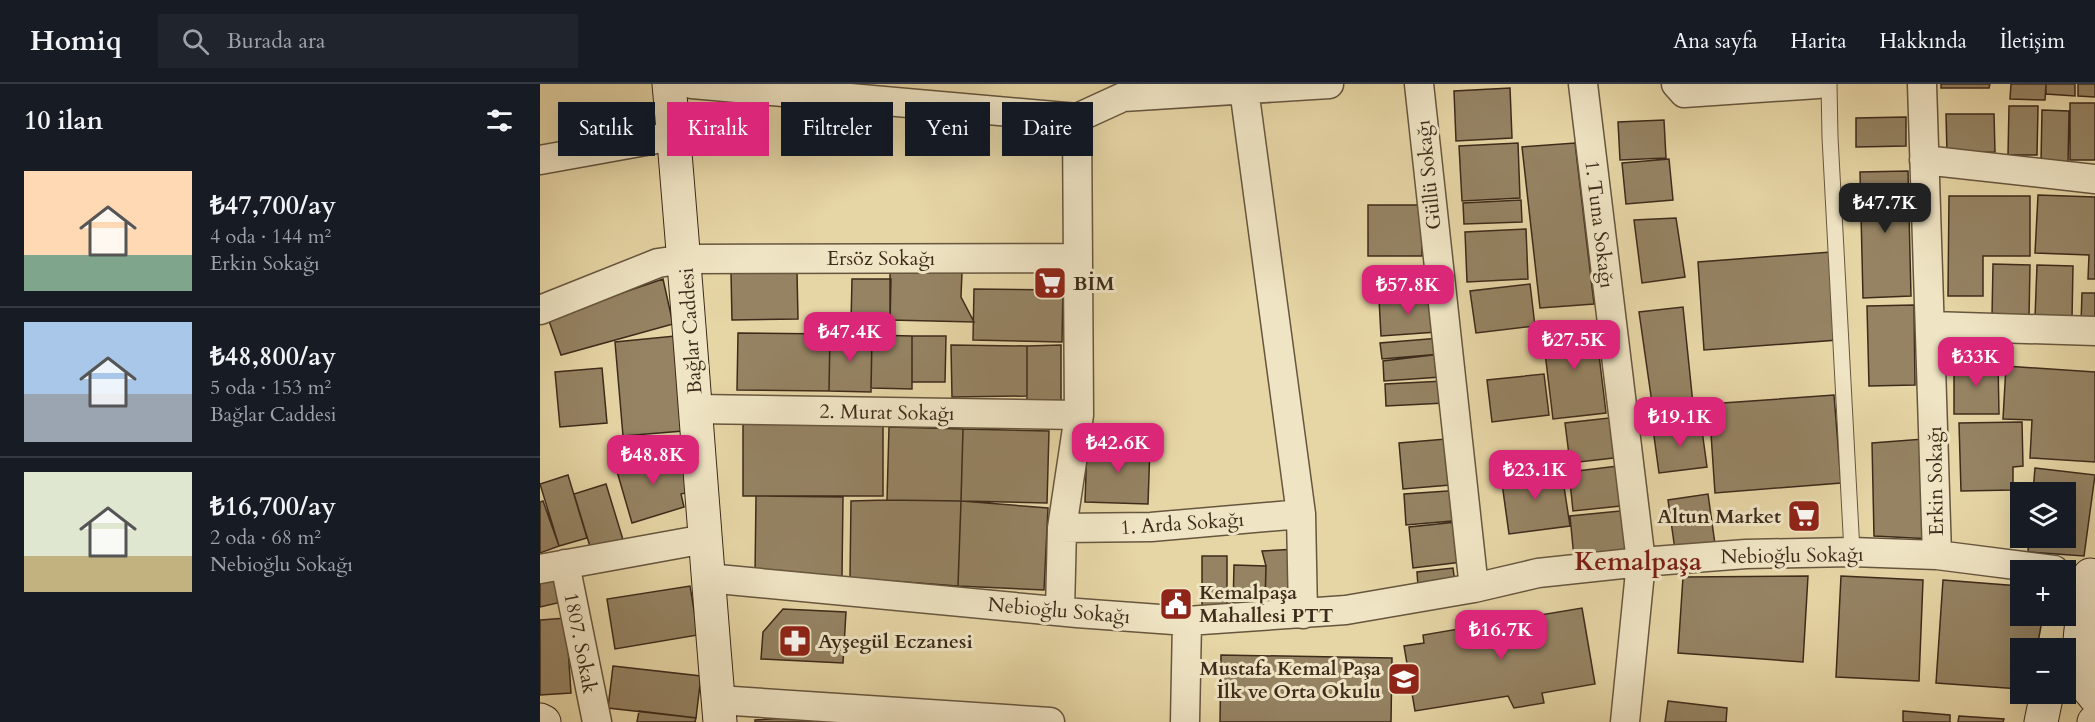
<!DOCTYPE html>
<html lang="tr">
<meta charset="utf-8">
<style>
:root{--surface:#171b24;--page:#20242c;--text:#f1f3f6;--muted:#9ea1a6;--line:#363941;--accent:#db2777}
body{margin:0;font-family:Cardo,serif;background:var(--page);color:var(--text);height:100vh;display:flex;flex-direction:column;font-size:22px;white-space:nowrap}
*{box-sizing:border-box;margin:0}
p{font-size:20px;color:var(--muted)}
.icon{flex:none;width:33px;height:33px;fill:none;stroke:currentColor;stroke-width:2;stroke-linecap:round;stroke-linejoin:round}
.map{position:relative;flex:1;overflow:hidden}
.drawer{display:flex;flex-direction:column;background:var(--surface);width:540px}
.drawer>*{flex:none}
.top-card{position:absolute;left:18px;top:18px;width:570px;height:54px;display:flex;gap:12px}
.buttons{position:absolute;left:1470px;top:398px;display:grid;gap:12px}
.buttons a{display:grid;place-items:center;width:66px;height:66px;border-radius:0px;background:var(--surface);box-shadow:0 6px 24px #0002;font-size:30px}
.price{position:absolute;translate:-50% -51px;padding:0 14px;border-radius:12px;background:var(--accent);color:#fff;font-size:20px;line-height:39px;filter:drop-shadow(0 2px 3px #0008)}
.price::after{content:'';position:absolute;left:50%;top:36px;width:18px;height:14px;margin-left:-9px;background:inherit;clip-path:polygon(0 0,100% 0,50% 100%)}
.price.current{background:#222;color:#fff}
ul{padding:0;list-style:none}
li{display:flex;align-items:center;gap:18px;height:150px;padding:0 24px}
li+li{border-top:2px solid var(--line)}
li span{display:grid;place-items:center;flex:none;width:168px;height:120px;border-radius:0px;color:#555}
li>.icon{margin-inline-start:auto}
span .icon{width:72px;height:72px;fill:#fffc;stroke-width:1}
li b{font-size:26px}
h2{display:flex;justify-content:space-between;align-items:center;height:72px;padding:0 24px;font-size:26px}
.tag{padding:0 21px;border-radius:0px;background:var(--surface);box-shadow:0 6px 24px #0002;font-size:21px;line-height:54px}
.tag.current{background:var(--accent);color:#fff}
header{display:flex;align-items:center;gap:36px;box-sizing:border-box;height:84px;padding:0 30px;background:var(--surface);border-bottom:2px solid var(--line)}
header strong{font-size:28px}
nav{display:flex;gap:33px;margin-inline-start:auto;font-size:21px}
.search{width:420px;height:54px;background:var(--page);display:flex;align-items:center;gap:15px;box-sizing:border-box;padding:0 21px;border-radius:0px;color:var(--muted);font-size:22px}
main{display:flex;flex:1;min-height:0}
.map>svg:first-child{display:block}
</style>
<header>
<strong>Homiq</strong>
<div class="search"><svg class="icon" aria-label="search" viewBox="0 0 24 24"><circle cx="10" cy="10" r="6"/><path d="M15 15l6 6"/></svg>Burada ara</div>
<nav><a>Ana sayfa</a><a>Harita</a><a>Hakkında</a><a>İletişim</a></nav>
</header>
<main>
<section class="drawer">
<h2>10 ilan<svg class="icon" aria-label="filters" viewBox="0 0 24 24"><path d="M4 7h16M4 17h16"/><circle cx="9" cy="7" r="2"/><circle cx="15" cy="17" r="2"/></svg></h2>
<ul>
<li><span style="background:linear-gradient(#ffd9b3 70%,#7fa58c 0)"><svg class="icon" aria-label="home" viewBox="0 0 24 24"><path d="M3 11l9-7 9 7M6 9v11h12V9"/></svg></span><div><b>₺47,700/ay</b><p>4 oda · 144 m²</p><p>Erkin Sokağı</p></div></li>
<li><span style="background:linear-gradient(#a9c7e8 60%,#9aa5b1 0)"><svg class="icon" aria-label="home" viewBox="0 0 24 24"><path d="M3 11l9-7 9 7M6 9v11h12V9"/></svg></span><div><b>₺48,800/ay</b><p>5 oda · 153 m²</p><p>Bağlar Caddesi</p></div></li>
<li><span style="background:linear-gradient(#dfe7d0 70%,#c2b280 0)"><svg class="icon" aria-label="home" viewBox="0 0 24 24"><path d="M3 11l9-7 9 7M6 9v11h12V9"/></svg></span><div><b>₺16,700/ay</b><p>2 oda · 68 m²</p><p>Nebioğlu Sokağı</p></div></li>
</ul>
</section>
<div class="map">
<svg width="1555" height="638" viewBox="0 0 1555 638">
<rect width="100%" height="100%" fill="#e6d5a5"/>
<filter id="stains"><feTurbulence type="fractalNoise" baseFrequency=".00333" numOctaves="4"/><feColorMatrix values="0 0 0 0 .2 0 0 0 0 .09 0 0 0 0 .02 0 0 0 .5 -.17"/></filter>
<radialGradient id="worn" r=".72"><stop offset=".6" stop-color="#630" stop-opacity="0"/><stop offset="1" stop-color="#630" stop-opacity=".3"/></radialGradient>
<path fill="#958363" stroke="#3d2b1b" stroke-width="1.5" d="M1401,0h49l-1,4h-48z
M1471,0h35l-1,16 -35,-1z
M1506,0h29v12l-29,-2z
M1538,0h17v13l-17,-1z
M970,4l2,50 -56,3 -2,-50z
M1530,19h25v57h-25z
M1469,22h29l-1,49h-29z
M1502,26l27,1 -1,53 -27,-1z
M1406,30h48l1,38 -48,1z
M1366,33v29l-50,1v-29z
M1124,36l2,38 -46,2 -2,-38z
M978,59l2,55 -58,3 -3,-55z
M1035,59l19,161 -54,4 -18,-161z
M1129,75l4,41 -47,4 -4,-41z
M1368,87l3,125 -48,2 -3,-126z
M1498,111l57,2v82h-7l1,-24 -54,-2z
M1409,112h81v60h-47v40h-35z
M981,116l1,22 -58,2 -1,-21z
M828,121h54v51h-54z
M1136,134l9,59 -43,6 -8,-63z
M986,145l2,50 -61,3 -2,-50z
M1291,168l7,88 -134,10 -6,-88z
M1453,180l37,1 -1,53 -37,-1z
M1497,181l36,1 -1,53 -37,-1z
M350,187l72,1 -1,25 13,25 -84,-2z
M257,188l1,47 -66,1 -1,-47z
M123,195l10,45 -112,31 -13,-37z
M312,195h39l-1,44h-39z
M990,200l5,42 -59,7 -6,-42z
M434,205l89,1 -1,52 -89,-2z
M1542,209h13v31h-14z
M895,212l2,36 -56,4 -2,-37z
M1374,221l1,80 -46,1 -2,-80z
M1143,223l10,97 -40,6 -14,-98z
M1055,238l11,91 -53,6 -11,-91z
M198,249l92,1 -1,57 -92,-1z
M290,250l42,1 -1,57 -42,-1z
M332,251l40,1v53l-41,-1z
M135,252l8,95 -60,5 -8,-94z
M372,252h34l-1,46h-33z
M900,254l1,16 -59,5 -2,-16z
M411,261l76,1v50l-75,1z
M521,261v59h-34v-58z
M901,270v23l-57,4 -1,-20z
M1414,277h44l1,53h-45z
M1466,282l89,6v90l-65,-4 2,-38 -29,-1z
M62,284l5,55 -47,4 -5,-55z
M1004,290l5,41 -57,7 -5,-42z
M904,297l1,22 -59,3 -1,-22z
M1294,311l7,88 -126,10 -6,-89z
M1078,333l4,40 -52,6 -5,-40z
M203,334l140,2v76h-140z
M1482,338l1,44 -10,1v23l-52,1 -2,-68z
M1161,339l6,44 -48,6 -6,-44z
M349,343l74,2 -2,72 -74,-1z
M423,345l86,2 -2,72 -86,-2z
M906,355l4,46 -47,4 -4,-46z
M1384,355l8,100 -58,-3 -2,-93z
M547,360l63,2 -2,58 -63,-2z
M137,367l12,41 -8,2 3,13 -52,16 -16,-55z
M1086,381l4,40 -57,6 -4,-39z
M1021,383l9,59 -61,8 -8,-58z
M1495,384l60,7 -11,81 -56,-4 1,-15h37v-45h-33z
M28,391l19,63 -28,8 -19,-62z
M66,400l18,59 -32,10 -18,-59z
M922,406l2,30 -58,5 -2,-31z
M1168,410l7,50 -40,6 -7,-50z
M216,412l87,1 -1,79 -87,-1z
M347,416l74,1 -3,85 -108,-8 1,-77z
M3,417l16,45 -19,7v-51z
M421,417l87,7 -4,82 -86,-4z
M1090,426l4,41 -60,7 -4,-42z
M917,438l5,40 -49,6 -4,-41z
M757,465l3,51 -35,2 1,-36 -4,-15z
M662,472h25v53h-25z
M694,481l32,1 -1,43 -32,-1z
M913,484l2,15 -37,3 -1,-14z
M19,485l7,32 -26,6v-34z
M1268,492l-5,86 -125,-9 5,-76z
M1301,492l82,4 -4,101 -83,-4z
M1403,496l77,6v29h23l-6,33h-17v41l-84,-6z
M150,502l8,49 -83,14 -8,-50z
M1042,524l13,76 -53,9 2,10 -30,5 -6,-12 -93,15 -11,-65 20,-3 -1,-8z
M243,525l63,3 -3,51 -82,-4 2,-27z
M26,534l5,75 -31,2v-75z
M681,571l171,3 -1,64h-171z
M73,582l88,10 -5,42 -88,-10z
M1128,617l59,7 -1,14h-61z
M99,627l57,7 -1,4h-58z
M1363,627l47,4v7h-47z
M288,631v7h-73v-2z
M1419,632l45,3 -1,3h-45z"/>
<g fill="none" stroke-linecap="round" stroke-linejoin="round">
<g stroke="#67563e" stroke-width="17">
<path id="lane" d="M1289,0l1,53 22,415"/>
</g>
<g stroke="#67563e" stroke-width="31">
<path id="street" d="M152,0l385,34
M879,0l55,504
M1043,0l58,478 -16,160
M1136,0l8,9 134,-9
M1382,0l15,471
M704,5l57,425 2,100
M0,76l133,-24
M1384,76l171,19
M0,226l118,-47 27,-4 393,-1
M1391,242l164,5
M156,325l383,6
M522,444l89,-1 150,-13
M25,480l32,158
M0,485l165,-30
M167,494l370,35 110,8 159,-11 128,-22 64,-15 103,-11 105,-8 106,-2 85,3 117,15
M520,527l2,-83 17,-113 -2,-297 46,-21 206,-13
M178,616l332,22
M645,638l2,-101"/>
</g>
<g stroke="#3d2b1b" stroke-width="35">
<path id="secondary" d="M129,0c19,212 33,425 51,638
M1550,491c-5,29 -18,83 -4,111 2,3 6,7 9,11
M0,636l4,2
M1501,638l6,-29
M1554,638l1,-1"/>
</g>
<use href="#lane" stroke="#efe4c4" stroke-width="15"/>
<use href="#street" stroke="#efe4c4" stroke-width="28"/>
<use href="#secondary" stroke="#efe4c4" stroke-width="33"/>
</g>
<defs>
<g id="supermarket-square" transform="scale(1.725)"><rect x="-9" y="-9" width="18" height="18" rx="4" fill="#8f2418" stroke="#efe4c4"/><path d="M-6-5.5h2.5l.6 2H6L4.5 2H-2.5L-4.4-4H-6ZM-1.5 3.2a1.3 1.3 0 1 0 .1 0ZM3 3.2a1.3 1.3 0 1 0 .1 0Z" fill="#fff"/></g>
<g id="civic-square" transform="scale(1.725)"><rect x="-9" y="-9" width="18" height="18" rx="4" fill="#8f2418" stroke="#efe4c4"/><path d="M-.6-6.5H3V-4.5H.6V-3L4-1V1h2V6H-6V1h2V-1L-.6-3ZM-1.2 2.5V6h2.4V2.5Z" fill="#fff"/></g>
<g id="pharmacy-square" transform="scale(1.725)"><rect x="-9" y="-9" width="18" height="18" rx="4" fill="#8f2418" stroke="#efe4c4"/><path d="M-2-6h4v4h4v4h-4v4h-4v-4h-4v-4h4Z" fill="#fff"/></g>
<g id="school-square" transform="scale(1.725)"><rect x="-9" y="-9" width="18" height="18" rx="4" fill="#8f2418" stroke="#efe4c4"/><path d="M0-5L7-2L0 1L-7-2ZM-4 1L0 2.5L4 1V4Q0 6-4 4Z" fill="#fff"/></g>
</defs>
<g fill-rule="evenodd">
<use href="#supermarket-square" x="510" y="199"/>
<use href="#supermarket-square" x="1264" y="432"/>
<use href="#civic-square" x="636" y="520"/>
<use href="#pharmacy-square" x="255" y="557"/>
<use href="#school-square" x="864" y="595"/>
</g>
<g text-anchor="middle" stroke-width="6" stroke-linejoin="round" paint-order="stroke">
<g font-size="20" fill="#3d2b1b" stroke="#efe4c4">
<text transform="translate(888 91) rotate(-96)" y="7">Güllü Sokağı</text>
<text transform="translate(1060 140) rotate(83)" y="7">1. Tuna Sokağı</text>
<text x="341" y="181">Ersöz Sokağı</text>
<text transform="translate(150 247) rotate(-94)" y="7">Bağlar Caddesi</text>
<text transform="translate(347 328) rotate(1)" y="7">2. Murat Sokağı</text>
<text transform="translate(1395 397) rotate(-91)" y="7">Erkin Sokağı</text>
<text transform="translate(642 439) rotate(-4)" y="7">1. Arda Sokağı</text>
<text transform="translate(1252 471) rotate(-1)" y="7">Nebioğlu Sokağı</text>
<text transform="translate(519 526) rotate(5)" y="7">Nebioğlu Sokağı</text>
<text transform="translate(41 559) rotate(79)" y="7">1807. Sokak</text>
</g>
<g font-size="20" font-weight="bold" fill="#3d2b1b" stroke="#efe4c4" text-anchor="start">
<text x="533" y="206">BİM</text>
<text x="1241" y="439" text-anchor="end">Altun Market</text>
<text x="659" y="515">Kemalpaşa<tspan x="659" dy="23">Mahallesi PTT</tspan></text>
<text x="278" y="564">Ayşegül Eczanesi</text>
<text x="841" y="591" text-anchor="end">Mustafa Kemal Paşa<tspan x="841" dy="23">İlk ve Orta Okulu</tspan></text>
</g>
<g font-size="26" font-weight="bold" fill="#7a1f14" stroke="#efe4c4">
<text x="1098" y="486">Kemalpaşa</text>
</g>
</g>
<rect width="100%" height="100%" filter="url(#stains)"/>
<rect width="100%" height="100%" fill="url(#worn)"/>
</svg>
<div class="buttons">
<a><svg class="icon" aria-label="layers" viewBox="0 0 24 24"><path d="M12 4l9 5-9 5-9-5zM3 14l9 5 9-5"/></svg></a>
<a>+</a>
<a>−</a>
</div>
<b class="price current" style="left:1345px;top:150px">₺47.7K</b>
<b class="price" style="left:868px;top:232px">₺57.8K</b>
<b class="price" style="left:310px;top:279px">₺47.4K</b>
<b class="price" style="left:1034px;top:287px">₺27.5K</b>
<b class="price" style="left:1436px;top:304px">₺33K</b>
<b class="price" style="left:1140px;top:364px">₺19.1K</b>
<b class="price" style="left:578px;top:390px">₺42.6K</b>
<b class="price" style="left:113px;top:402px">₺48.8K</b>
<b class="price" style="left:995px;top:417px">₺23.1K</b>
<b class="price" style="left:961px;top:577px">₺16.7K</b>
<div class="top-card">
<a class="tag">Satılık</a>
<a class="tag current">Kiralık</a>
<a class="tag">Filtreler</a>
<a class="tag">Yeni</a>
<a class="tag">Daire</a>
</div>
</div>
</main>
